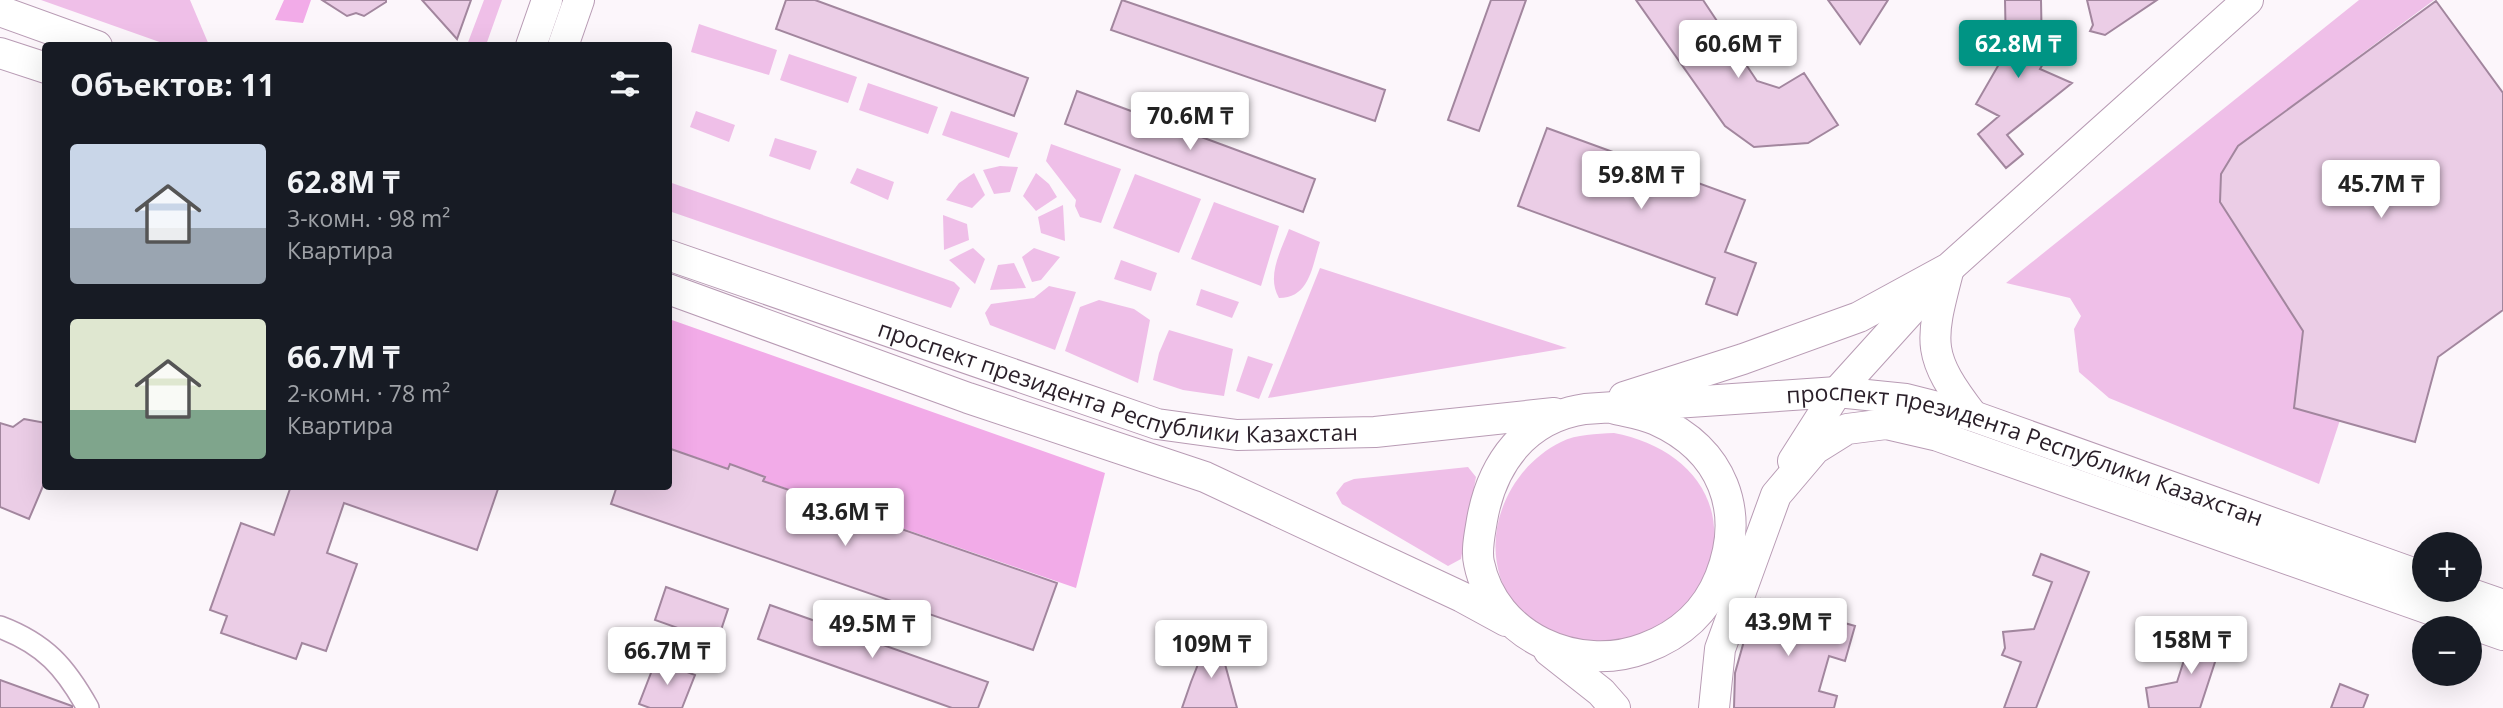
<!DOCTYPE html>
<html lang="ru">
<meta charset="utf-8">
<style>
:root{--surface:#171b24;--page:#20242c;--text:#f1f3f6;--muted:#9ea1a6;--accent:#009484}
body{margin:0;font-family:"Open Sans",sans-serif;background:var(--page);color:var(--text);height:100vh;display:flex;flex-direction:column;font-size:26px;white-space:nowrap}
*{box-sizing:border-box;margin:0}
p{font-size:23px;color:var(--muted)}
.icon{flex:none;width:38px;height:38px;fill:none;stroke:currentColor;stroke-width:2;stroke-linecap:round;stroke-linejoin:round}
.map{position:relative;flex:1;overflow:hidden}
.details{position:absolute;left:42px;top:42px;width:630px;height:448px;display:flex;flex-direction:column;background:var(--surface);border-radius:7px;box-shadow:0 7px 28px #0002}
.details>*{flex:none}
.tools{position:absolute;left:2412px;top:532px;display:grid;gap:14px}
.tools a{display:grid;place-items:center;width:70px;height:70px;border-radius:50%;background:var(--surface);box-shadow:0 7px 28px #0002;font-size:35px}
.price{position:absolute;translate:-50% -60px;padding:0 16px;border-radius:7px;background:#fff;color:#222;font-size:23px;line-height:46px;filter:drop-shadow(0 2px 4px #0008)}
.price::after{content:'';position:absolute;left:50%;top:42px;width:21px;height:16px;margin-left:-10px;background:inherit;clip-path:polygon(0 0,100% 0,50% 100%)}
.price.current{background:var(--accent);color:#fff}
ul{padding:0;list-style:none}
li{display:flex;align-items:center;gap:21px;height:175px;padding:0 28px}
li span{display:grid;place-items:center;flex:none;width:196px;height:140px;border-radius:7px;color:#555}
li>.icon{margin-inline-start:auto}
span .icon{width:84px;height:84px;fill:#fffc;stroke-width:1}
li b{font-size:30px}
h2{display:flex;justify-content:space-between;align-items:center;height:84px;padding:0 28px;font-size:30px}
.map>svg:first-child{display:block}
</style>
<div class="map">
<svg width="2503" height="708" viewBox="0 0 2503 708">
<rect width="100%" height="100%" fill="#fcf6fb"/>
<path fill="#efbfe8" d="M41,0h149l19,45h-41z
M484,0h18l-16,45h-19z
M2359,0h75l-196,146 -17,28 -1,28 83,129 -9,76 46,13 -21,64 -210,-86 -30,-26 -5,-43 7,-13 -11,-18 -64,-15z
M699,24l78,26 -8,25 -78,-23z
M789,54l68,23 -9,26 -68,-23z
M868,83l70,24 -10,27 -69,-24z
M696,111l39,14 -6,17 -39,-15z
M951,111l67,22 -9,25 -67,-23z
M775,138l42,13 -7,19 -41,-14z
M1051,144l70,25 -20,54 -21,-6 -5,-11 1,-6 -30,-39z
M1000,166l18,1 -8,25 -16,2 -11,-24z
M857,168l37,14 -6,18 -38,-17z
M974,173l11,22 -13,13 -26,-8 13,-17z
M1036,173l13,11 8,13 -21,14 -13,-15z
M1135,174l66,25 -22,54 -66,-25z
M669,182l285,100 6,6 -9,20 -282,-97z
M1214,202l65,24 -18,60 -70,-27z
M1063,205l2,36 -24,-8 -3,-16z
M943,215l24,9 2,16 -25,10z
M1289,229l31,13c-8,24 -10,56 -41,56 -13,-22 2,-47 10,-69z
M973,248l12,11 -10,25 -26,-24z
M1034,248l26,9 -19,23 -9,2 -10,-25z
M1121,260l36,13 -6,18 -37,-12z
M1014,263l12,25 -36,2 8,-25z
M1320,268l247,80 -299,50z
M1049,286l27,6 -21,58 -65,-25 -5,-12 6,-9 43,-6z
M1201,289l38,13 -7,16 -36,-13z
M1099,300l35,9 16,11 -12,63 -73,-32 15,-44z
M1169,330l64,19 -9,47 -41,-6 -30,-10 6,-27z
M1248,356l25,8 -14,35 -23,-8z
M1614,433c59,11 109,52 99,118 -1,9 -1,23 -5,32 -7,14 -38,43 -50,57l-90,6c-16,-12 -40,-24 -52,-39 -43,-56 -14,-136 45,-165 16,-8 35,-8 53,-9z
M1468,467l8,10 -15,82 -13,7 -106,-62 -6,-11 8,-10 10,-4z"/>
<path fill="#f2abe8" d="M284,0h27l-8,23 -28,-3z
M669,319l436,154 -29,115 -407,-140z"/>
<path fill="#ebcde6" stroke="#a2869e" stroke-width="2" d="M322,0h64v2l-22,14 -8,-3 -9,3z
M422,0h49l-14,39z
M786,0h29l213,78 -14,38 -238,-87z
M1122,0l263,90 -10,31 -264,-91z
M1491,0h35l-47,131 -31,-11z
M1636,0h67l54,81 22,7 25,-15 34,52 -30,18 -54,4 -29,-21z
M1828,0h60l-28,44z
M2005,0h36l1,54 5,3 -7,12 32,14 -65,52 16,19 -17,14 -28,-34 21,-18 -23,-12 30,-52z
M2087,0h70l-52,35 -15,-4 3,-6z
M2436,1l67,92v217l-65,47 -23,85 -121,-34 9,-77 -83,-129 1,-28 17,-28z
M1077,91l238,88 -12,33 -238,-88z
M1547,128l198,72 -20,52 31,11 -19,52 -31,-11 9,-26 -197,-72z
M24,419l22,4v56l-17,40 -29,-12v-84l13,4z
M668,448l60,21 2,-5 35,13 -2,4 294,102 -24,67 -422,-146 6,-18h51z
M291,486h208l-22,64 -133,-47 -17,50 30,11 -31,87 -24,-8 -6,16 -75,-26 6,-17 -17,-6 31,-87 33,12z
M2041,554l48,18 -53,136h-32l17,-46 -19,-7 3,-7 -2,-16 31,-3 18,-47 -19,-7z
M666,587l62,22 -11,33 -62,-22z
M1761,599l94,27 -10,35 -16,-5 -10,35 18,5 -3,12h-100l1,-35 18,-64z
M770,605l218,77 -10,26h-26l-194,-69z
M1214,624l23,84h-55l9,-26z
M2192,635l24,7 3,-5 9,3 5,8 -3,11 -13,-3 -17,52h-51l-3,-20 31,-6z
M656,660l39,15 -13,33h-32l-11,-4z
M0,680l72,26v2h-72z
M2340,684l28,11 -5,13h-32z"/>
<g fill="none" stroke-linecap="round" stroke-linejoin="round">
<g stroke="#b89bb4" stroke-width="24">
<path id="street" d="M0,627c45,17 65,40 88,81"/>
</g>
<g stroke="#b89bb4" stroke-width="32">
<g id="secondary">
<path d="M0,11l97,35"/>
<path d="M531,46l16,-46"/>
<path d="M563,46l16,-46"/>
<path d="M0,53l46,15"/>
<path id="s1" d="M668,255l489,169 80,11 138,-3 179,-19"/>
<path d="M1948,272c-19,72 -21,84 25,144"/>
<path d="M668,289l300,109 237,79 257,120 44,24"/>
<path d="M1624,397l119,-38 116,-42 90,-49 299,-268"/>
<path id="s2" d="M1615,409c13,3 28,5 41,11 67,30 90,91 64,157 -14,35 -40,58 -75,71 -67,26 -151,-11 -166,-85 -3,-13 1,-30 3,-43 10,-57 43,-102 103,-111l252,-17 69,7 67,17 451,161"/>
<path d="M1793,461l44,-69 95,-105"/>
<path d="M2460,590l43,15"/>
<path d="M1549,651l52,41 14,16"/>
<path d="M1714,708l6,-59 56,-154 39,-46 32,-20 39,-5 52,12 565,199"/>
</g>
</g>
<use href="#street" stroke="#fff" stroke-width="21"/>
<use href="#secondary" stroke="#fff" stroke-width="30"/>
</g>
<g text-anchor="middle" stroke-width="5" stroke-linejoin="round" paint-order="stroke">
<g font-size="23" fill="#2a1f29" stroke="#fff">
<text dy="8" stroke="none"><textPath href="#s1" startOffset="471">проспект президента Республики Казахстан</textPath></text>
<text dy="8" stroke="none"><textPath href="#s2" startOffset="1206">проспект президента Республики Казахстан</textPath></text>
</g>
</g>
</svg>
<div class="tools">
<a>+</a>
<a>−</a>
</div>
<b class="price" style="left:1738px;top:80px">60.6M ₸</b>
<b class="price current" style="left:2018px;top:80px">62.8M ₸</b>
<b class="price" style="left:1190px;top:152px">70.6M ₸</b>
<b class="price" style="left:1641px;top:211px">59.8M ₸</b>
<b class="price" style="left:2381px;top:220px">45.7M ₸</b>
<b class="price" style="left:845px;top:548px">43.6M ₸</b>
<b class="price" style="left:1788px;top:658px">43.9M ₸</b>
<b class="price" style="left:872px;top:660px">49.5M ₸</b>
<b class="price" style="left:2191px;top:676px">158M ₸</b>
<b class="price" style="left:1211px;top:680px">109M ₸</b>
<b class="price" style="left:667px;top:687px">66.7M ₸</b>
<section class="details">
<h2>Объектов: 11<svg class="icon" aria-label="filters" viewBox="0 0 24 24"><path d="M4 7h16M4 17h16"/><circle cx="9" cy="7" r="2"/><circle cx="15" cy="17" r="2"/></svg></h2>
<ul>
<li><span style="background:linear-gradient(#c9d6e8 60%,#9aa5b1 0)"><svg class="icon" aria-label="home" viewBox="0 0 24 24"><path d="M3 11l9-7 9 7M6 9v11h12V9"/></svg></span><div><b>62.8M ₸</b><p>3-комн. · 98 m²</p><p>Квартира</p></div></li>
<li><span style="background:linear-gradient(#dfe7d0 65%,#7fa58c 0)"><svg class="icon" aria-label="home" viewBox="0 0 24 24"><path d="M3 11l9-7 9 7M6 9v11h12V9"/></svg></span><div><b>66.7M ₸</b><p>2-комн. · 78 m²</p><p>Квартира</p></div></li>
</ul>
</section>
</div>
